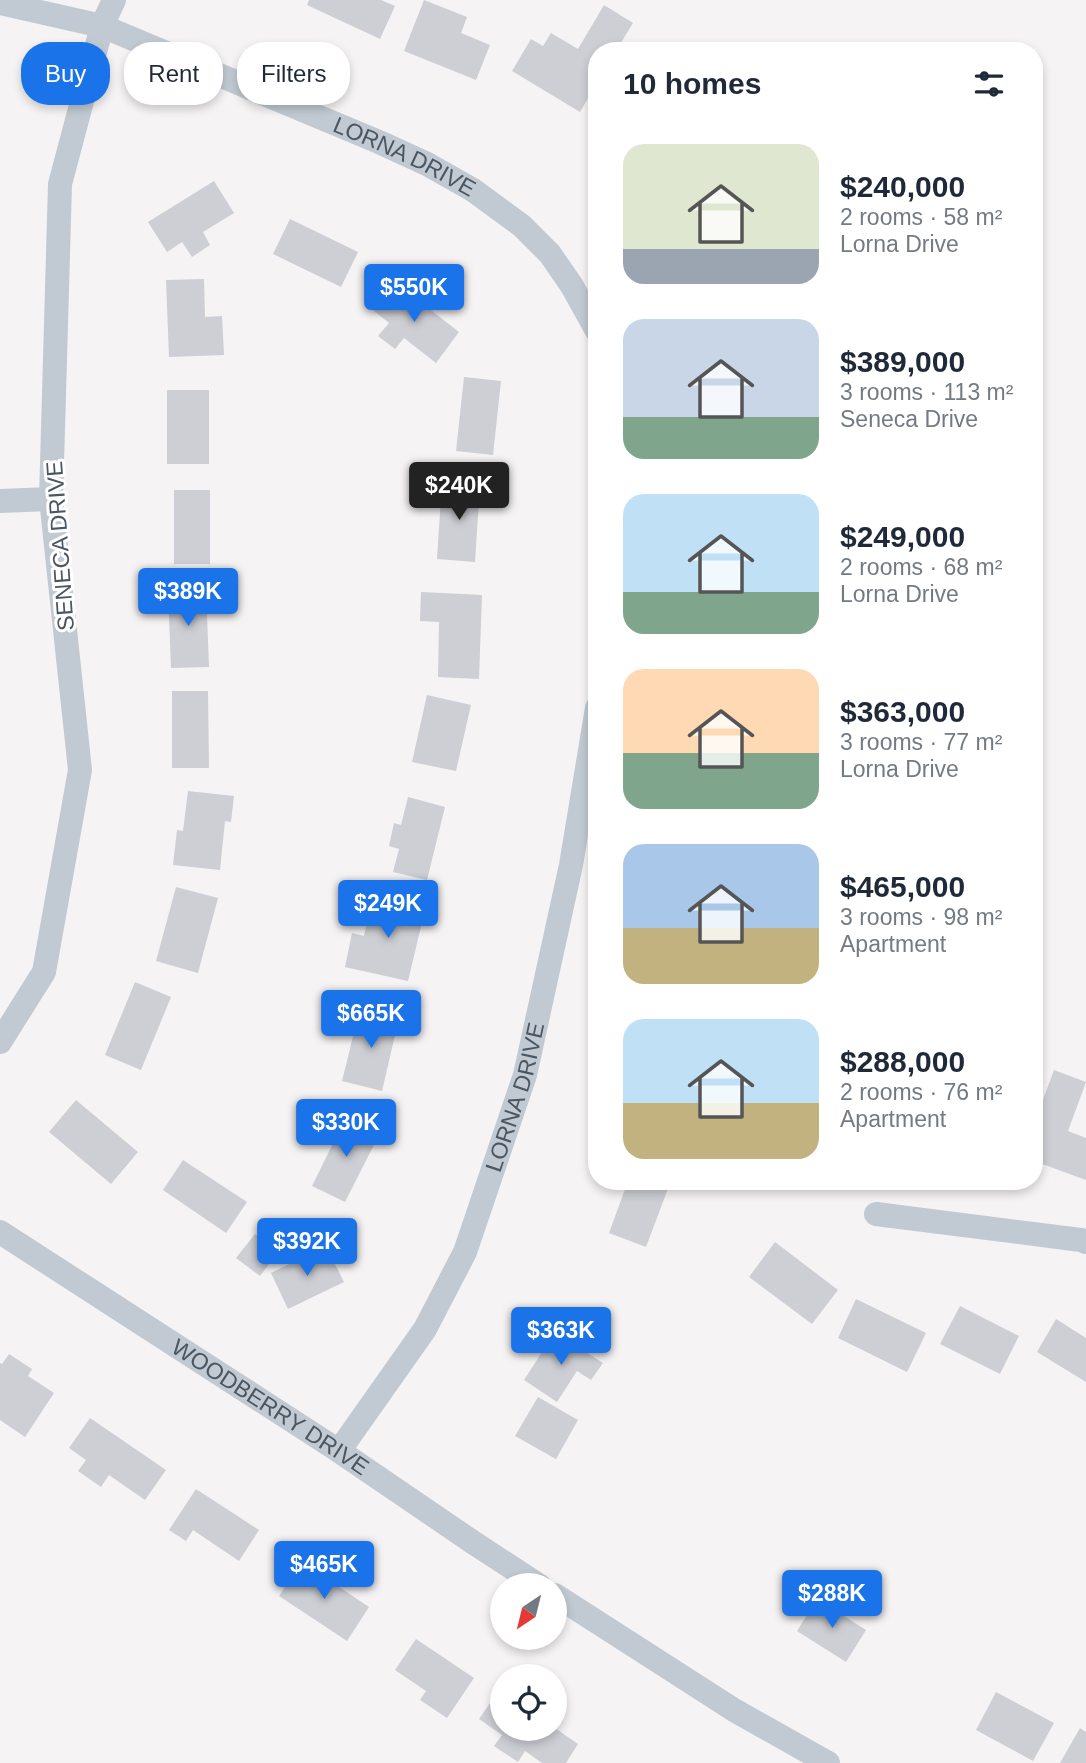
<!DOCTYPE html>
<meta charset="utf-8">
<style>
:root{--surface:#fff;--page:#f6f6f7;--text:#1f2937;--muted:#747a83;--accent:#1a73e8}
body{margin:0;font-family:Arial,sans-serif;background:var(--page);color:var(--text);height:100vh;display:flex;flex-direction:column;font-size:26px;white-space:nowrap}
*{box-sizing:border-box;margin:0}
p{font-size:23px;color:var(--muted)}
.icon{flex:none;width:38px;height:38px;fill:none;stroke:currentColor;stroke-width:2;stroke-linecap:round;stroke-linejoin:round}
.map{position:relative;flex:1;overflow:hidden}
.sheet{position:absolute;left:588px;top:42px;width:455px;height:1148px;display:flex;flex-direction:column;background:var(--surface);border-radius:28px;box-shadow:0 4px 10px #0003}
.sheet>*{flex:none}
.top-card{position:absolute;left:21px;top:42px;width:462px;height:63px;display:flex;gap:14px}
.needle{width:46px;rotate:215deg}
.controls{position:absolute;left:490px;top:1573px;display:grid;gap:14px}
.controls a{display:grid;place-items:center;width:77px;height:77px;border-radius:50%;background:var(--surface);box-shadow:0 4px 10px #0003;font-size:35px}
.price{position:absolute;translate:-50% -60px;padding:0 16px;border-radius:7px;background:var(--accent);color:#fff;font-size:23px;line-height:46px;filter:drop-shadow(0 2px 4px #0008)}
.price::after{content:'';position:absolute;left:50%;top:42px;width:21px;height:16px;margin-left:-10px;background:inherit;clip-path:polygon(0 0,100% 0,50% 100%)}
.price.selected{background:#222;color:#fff}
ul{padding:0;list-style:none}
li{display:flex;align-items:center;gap:21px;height:175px;padding:0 35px}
li span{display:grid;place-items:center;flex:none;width:196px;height:140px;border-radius:21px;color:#555}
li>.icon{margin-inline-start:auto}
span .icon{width:84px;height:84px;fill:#fffc;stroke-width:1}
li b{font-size:30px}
h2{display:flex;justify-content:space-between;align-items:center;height:84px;padding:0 35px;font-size:30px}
.pill{padding:0 24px;border-radius:28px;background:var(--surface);box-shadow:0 4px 10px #0003;font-size:24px;line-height:63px}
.pill.selected{background:var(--accent);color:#fff}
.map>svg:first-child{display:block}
</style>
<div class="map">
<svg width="1086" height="1763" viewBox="0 0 1086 1763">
<rect width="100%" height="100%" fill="#f5f3f3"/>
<path fill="#cdcfd5" d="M309,0h72l14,6 -15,33 -73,-34z
M424,0l43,17 -6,16 29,12 -14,35 -72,-29z
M604,5l29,18 -17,28h-19v32l-17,29 -68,-41 19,-32 12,7 8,-13 27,16z
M214,181l20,32 -31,19 7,13 -18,12 -10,-15 -15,10 -19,-30z
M290,219l68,33 -17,35 -68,-33z
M204,279l1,38 17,-1 2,39 -55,2 -3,-77z
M396,283l63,49 -23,31 -32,-25 -9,11 -17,-13 11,-13 -15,-12z
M464,377l37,4 -8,74 -37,-4z
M167,390h42v74h-42z
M442,482l38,2 -5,78 -38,-3z
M174,490h36v74h-36z
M206,589l3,78 -38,1 -3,-78z
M421,592l61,3 -3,84 -41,-2 1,-55 -19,-1z
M172,691h36l1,77h-37z
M427,695l44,10 -15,66 -44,-9z
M1034,720l9,3 -8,23h-1z
M188,791l46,5 -3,26 -6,-1 -5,49 -47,-5 4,-35 6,1z
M408,797l37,10 -18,73 -34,-8 6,-23 -10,-3 5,-23 7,2z
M176,887l42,11 -20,75 -42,-12z
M384,896l42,10 -18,75 -63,-14 7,-34 12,3 5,-24 10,2z
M135,982l36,15 -30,73 -36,-15z
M360,1008l39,10 -17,73 -40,-10z
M1054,1070l32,12 -18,49 18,7v42l-52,-19v-37z
M76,1100l62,52 -27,32 -62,-52z
M346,1117l34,16 -35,69 -33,-16z
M183,1160l64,42 -21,31 -63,-43z
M628,1181h27l14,5 -23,61 -37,-14z
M255,1234l23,18 -18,24 -24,-18z
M775,1242l63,48 -26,34 -63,-47z
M326,1246l18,36 -56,27 -17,-36z
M856,1299l70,34 -19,39 -69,-34z
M960,1306l59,30 -19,38 -60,-30z
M1056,1319l30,19v44l-49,-30z
M555,1332l48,31 -12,17 -14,-9 -20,31 -33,-22z
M9,1354l23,15 -4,7 26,17 -29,44 -25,-17v-57l2,1z
M538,1397l40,23 -22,39 -41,-23z
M90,1418l76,52 -21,30 -36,-25 -8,12 -23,-16 8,-11 -17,-12z
M196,1489l63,41 -20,31 -46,-31 -7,11 -17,-11z
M302,1562l67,45 -22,34 -68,-45z
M817,1599l49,31 -20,32 -49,-31z
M416,1639l58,39 -27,40 -27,-18 6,-9 -31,-21z
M499,1690l3,2v37l53,-1 23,16 -12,19h-24l-17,-12 -7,11 -24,-16 8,-11 -23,-16z
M996,1692l58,31 -21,38 -57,-31z
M1080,1728l6,4v31h-26z"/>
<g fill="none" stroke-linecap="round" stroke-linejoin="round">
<g stroke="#c1cad2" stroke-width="24">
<path id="s1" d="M0,3l102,23 277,116 48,22 46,26 49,36 28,28 22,32 25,45"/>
<path d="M0,501l51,-2"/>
<path d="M0,1042l44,-70 36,-202 -29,-271 9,-315 42,-158 12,-26"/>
<path d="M876,1214l205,26 5,2"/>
<path id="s2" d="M0,1232l339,219 135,92 66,43"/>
<path id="s3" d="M339,1451l86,-122 40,-77 60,-177 46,-210 26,-157"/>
<path d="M555,1595l179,115 94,53"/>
</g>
</g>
<g text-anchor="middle" stroke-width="6" stroke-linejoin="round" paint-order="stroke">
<g font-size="23" fill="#4a5661" stroke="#fff">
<text dy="8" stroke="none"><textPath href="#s1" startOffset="434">LORNA DRIVE</textPath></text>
<text transform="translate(60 546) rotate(-94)" y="8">SENECA DRIVE</text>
<text dy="8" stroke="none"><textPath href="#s3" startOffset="399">LORNA DRIVE</textPath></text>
<text dy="8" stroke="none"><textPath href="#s2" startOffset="322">WOODBERRY DRIVE</textPath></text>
</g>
</g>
</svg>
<div class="controls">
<a><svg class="needle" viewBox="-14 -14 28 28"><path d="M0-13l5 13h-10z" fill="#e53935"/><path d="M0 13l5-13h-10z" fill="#747a83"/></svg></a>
<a><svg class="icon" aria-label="locate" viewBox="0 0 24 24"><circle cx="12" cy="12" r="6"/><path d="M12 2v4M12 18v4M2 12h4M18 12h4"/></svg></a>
</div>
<b class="price" style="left:414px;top:324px">$550K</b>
<b class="price selected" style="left:459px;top:522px">$240K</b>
<b class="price" style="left:188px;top:628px">$389K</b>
<b class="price" style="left:388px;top:940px">$249K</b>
<b class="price" style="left:371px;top:1050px">$665K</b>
<b class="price" style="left:346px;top:1159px">$330K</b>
<b class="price" style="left:307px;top:1278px">$392K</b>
<b class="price" style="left:561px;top:1367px">$363K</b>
<b class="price" style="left:324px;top:1601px">$465K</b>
<b class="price" style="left:832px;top:1630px">$288K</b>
<div class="top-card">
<a class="pill selected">Buy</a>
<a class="pill">Rent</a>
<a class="pill">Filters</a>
</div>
<section class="sheet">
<h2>10 homes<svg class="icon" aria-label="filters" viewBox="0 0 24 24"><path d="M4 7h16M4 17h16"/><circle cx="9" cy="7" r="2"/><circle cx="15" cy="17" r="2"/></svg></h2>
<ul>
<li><span style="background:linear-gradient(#dfe7d0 75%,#9aa5b1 0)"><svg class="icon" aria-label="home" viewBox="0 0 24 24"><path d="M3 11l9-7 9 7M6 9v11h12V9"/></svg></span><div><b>$240,000</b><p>2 rooms · 58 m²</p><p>Lorna Drive</p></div></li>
<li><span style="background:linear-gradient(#c9d6e8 70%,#7fa58c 0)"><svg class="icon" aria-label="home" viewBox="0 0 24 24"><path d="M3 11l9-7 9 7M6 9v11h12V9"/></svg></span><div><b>$389,000</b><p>3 rooms · 113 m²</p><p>Seneca Drive</p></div></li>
<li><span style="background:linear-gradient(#bfe0f5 70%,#7fa58c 0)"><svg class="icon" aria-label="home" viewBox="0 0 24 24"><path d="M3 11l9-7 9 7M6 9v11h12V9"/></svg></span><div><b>$249,000</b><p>2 rooms · 68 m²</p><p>Lorna Drive</p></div></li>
<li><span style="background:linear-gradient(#ffd9b3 60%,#7fa58c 0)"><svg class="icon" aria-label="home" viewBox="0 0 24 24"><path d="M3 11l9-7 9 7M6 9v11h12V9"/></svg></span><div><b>$363,000</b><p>3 rooms · 77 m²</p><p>Lorna Drive</p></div></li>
<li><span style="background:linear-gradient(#a9c7e8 60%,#c2b280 0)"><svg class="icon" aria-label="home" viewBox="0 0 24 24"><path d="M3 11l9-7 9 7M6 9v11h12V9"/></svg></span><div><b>$465,000</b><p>3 rooms · 98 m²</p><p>Apartment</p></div></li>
<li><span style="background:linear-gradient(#bfe0f5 60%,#c2b280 0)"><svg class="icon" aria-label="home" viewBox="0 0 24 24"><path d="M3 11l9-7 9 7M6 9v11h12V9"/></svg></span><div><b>$288,000</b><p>2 rooms · 76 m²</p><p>Apartment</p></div></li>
</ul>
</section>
</div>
